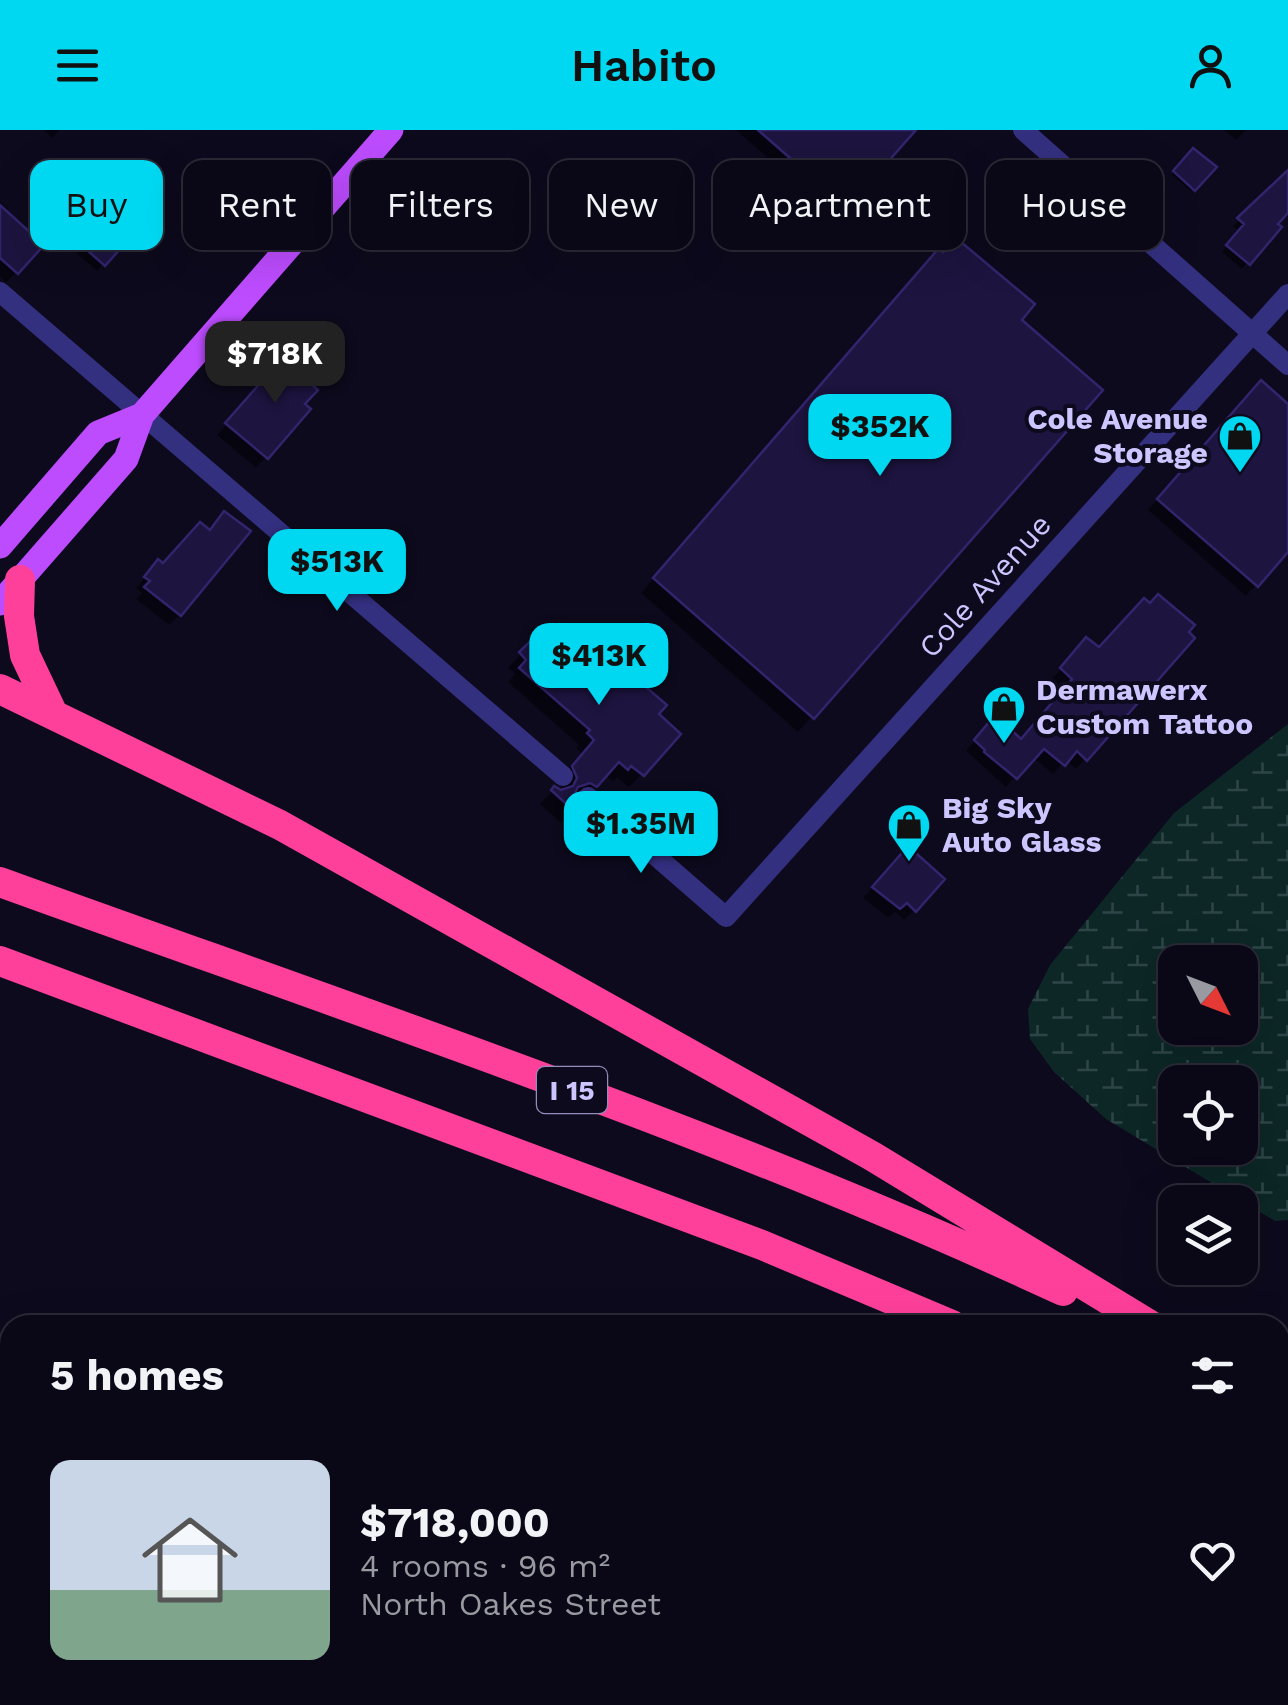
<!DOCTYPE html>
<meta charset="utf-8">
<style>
:root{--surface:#0a0816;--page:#13111f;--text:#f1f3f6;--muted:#999aa1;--line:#2a2935;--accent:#00d7f0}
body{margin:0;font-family:"Work Sans",sans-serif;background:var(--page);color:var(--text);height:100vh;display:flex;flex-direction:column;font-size:38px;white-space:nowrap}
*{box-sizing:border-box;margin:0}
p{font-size:32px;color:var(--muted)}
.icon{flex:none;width:55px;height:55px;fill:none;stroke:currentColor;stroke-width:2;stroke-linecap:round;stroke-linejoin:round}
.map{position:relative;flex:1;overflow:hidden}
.sheet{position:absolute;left:0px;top:1185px;width:1290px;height:390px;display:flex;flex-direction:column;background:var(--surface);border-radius:30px 30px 0 0;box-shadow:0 10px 40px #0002,0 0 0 2px var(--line)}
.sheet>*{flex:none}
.hud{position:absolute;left:30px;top:30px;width:1230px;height:90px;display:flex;gap:20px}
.needle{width:65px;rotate:132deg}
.fabs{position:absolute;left:1158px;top:815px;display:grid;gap:20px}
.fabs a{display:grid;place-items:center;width:100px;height:100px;border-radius:20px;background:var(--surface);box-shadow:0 10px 40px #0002,0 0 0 2px var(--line);font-size:50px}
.price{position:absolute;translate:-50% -85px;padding:0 22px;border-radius:20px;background:var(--accent);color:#111;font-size:32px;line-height:65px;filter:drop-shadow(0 2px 5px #0008)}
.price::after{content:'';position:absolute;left:50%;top:60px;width:30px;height:22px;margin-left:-15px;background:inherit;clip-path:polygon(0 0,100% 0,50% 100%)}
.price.current{background:#222;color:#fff}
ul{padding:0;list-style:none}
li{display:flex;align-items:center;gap:30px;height:250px;padding:0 50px}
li+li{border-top:2px solid var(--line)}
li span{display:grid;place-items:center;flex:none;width:280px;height:200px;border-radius:20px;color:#555}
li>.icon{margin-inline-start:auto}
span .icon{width:120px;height:120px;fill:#fffc;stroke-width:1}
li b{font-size:42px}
h2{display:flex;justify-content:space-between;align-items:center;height:120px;padding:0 50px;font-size:42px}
.chip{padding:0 35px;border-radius:20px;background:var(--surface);box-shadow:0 10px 40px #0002,0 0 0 2px var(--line);font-size:35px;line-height:90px}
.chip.current{background:var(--accent);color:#111}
header{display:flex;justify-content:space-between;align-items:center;height:130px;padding:0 50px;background:var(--accent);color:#111;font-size:45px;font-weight:600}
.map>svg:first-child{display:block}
</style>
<header><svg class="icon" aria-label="menu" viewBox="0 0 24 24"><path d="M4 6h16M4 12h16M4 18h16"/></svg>Habito<svg class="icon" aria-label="person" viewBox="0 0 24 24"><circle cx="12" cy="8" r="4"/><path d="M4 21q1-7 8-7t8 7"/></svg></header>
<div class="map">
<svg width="1288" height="1575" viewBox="0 0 1288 1575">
<defs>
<pattern id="wetland-marsh" width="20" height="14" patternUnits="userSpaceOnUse" patternTransform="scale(2.5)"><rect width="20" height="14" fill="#0c2726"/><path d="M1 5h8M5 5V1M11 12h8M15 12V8" fill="none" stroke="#2e4547"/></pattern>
</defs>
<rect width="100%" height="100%" fill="#0d0a1d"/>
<path fill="url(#wetland-marsh)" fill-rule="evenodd" d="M1288,594v496l-13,1 -169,-102 -52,-47 -24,-33 -2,-30 22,-44 124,-152zM1175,832h65v66h-65zM1175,952h65v66h-65z"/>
<path fill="#0007" d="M43,0h17l-8,8z
M736,0h176l-77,87z
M1224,0h22l-10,10z
M1193,21l20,16 -22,24 -19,-16z
M1288,43v36l-46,60 -20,-17 18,-20 -7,-6z
M0,72l8,7 -3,4 36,32 -35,38 -6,-6z
M110,78l30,15 -43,48 -24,-21z
M925,135l94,55 80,71 -301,341 -157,-139z
M274,240l-8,87 -10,11 -39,-33z
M1251,264l37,14v141l-42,47 -98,-86z
M209,402l-29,83 -11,10 -33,-26 6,-6 -6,-5 12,-15z
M1186,502l6,6 -116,131 -10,-9 -13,14 -20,-17 -27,30 -40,-36 19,-23 35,14 44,-51 -12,-12 25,-29h21z
M540,505l116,79 -14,60 -13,13 -12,-9 -4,4 -8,-8 -23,25 -11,-5 5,13 -15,16 -21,-19 14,-15 11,5 -5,-13 23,-27 -7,-6 3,-3 -71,-63 7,-8 -7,-7z
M897,730l18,50 -11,10 -9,-8 -7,6 -25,-20z"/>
<path fill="#1d143f" stroke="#33246d" stroke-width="2.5" d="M758,0h158l-69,78z
M1193,18l24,19 -22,24 -22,-20z
M1288,40v43l-10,11 4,3 -32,38 -24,-20 18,-21 -7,-6z
M116,69l28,23 -39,44 -27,-24z
M0,75l44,40 -26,29 -18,-16z
M955,107l80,67 -13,16 81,70 -289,329 -161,-141 286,-330 4,4z
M284,226l6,4 4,-4 23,21 -6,7 7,6 -13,14 6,5 -43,50 -43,-36z
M1261,250l27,24v148l-30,35 -101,-88z
M224,381l27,20 -70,85 -37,-29 6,-6 -6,-4 14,-18 5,4 37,-41 10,8z
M1158,464l37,31 -6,7 6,6 -108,123 -10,-10 -12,15 -21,-17 -27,30 -33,-27 1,-2 -11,-10 21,-25 26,24 51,-60 -12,-11 26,-31 13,10 45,-49 6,5z
M560,494l61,51 5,-5 41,35 -8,9 22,20 -37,42 -13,-10 -3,4 -9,-8 -22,25 -7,-4 -12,4 -4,8 5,12 -4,5 -24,-22 3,-4 7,4 12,-4 4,-8 -5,-12 22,-26 -7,-7 3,-3 -71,-62 7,-8 -7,-8 21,-20 7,6z
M908,716l37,33 -29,33 -9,-9 -7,6 -28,-22z"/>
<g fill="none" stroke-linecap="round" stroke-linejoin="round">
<path stroke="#343080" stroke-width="20" d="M1023,0l265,235
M0,162l563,484
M588,667l138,120 562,-623"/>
<path stroke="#bd4cff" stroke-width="25" d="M0,416l98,-113 44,-18
M0,473l126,-144 16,-44 249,-285"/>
<path stroke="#ff409b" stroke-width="30" d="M20,450l-1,36 6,39 27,57
M0,559l280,136 592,331 278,169
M0,752c356,129 719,249 1063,409
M0,831l762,284 190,80
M1280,1268l8,4
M1280,1353l8,5"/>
</g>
<defs>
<g id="shop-pin" transform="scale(2.25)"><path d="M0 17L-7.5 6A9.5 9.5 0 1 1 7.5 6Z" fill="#00d7f0" stroke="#0d0a1d"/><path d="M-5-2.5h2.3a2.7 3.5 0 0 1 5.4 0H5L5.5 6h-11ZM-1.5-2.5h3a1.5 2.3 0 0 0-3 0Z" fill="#111"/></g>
</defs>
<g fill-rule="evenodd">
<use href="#shop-pin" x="1240" y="306"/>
<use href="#shop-pin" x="1004" y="577"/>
<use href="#shop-pin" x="909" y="695"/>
</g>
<g text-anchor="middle" stroke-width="8" stroke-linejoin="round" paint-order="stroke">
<rect fill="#0d0a1d" stroke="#938dbb" stroke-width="2.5" x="537" y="937" width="70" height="46" rx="8"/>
<g font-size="28" font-weight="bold" fill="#ccc5ff">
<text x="572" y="970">I 15</text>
</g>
<g font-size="30" font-weight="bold" fill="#ccc5ff" stroke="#0d0a1d" text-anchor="start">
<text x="1208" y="299" text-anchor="end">Cole Avenue<tspan x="1208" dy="34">Storage</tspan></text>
<text x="1036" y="570">Dermawerx<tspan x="1036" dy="34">Custom Tattoo</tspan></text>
<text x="942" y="688">Big Sky<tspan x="942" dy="34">Auto Glass</tspan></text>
</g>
<g font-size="30" fill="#ccc5ff" stroke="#0d0a1d">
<text transform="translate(985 456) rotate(-48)" y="10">Cole Avenue</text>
</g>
</g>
</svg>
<div class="fabs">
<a><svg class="needle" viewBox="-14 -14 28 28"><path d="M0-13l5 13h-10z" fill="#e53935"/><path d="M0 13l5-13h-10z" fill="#999aa1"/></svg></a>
<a><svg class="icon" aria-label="locate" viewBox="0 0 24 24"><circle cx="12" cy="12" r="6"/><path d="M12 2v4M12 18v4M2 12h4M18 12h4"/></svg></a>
<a><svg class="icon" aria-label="layers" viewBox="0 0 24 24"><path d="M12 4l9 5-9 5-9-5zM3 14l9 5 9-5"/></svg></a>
</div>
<b class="price current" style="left:275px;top:276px">$718K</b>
<b class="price" style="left:880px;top:349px">$352K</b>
<b class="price" style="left:337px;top:484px">$513K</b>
<b class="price" style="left:599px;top:578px">$413K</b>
<b class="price" style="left:641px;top:746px">$1.35M</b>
<div class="hud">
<a class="chip current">Buy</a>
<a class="chip">Rent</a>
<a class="chip">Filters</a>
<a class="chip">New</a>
<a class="chip">Apartment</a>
<a class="chip">House</a>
</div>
<section class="sheet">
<h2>5 homes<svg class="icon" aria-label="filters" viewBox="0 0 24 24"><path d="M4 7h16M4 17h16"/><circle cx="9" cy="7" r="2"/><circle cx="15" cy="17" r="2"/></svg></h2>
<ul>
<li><span style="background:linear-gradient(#c9d6e8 65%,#7fa58c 0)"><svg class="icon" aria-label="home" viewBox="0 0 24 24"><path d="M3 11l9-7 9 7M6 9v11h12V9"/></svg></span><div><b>$718,000</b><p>4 rooms · 96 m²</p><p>North Oakes Street</p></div><svg class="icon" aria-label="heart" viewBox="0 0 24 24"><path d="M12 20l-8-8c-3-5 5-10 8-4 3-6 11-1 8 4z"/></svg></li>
</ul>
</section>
</div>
